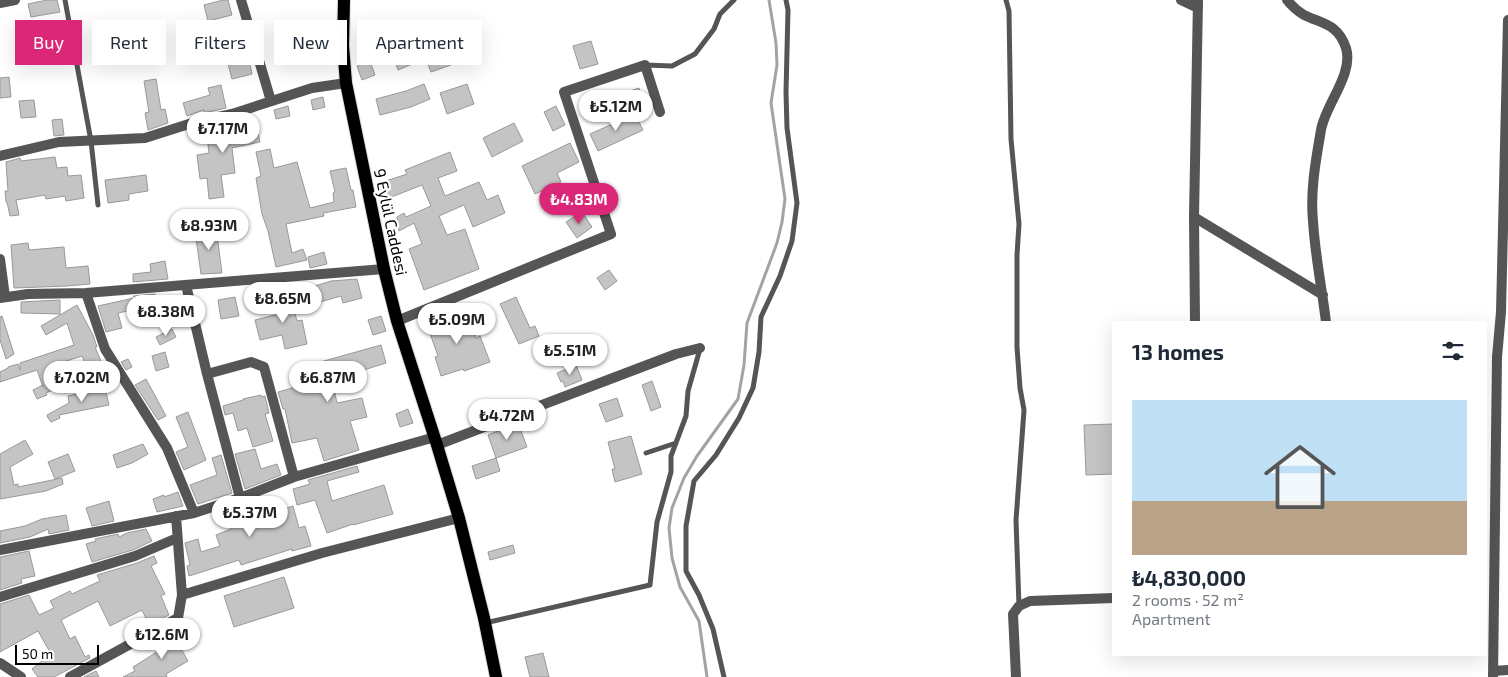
<!DOCTYPE html>
<meta charset="utf-8">
<style>
:root{--surface:#fff;--page:#f2f2f3;--text:#1f2937;--muted:#747a83;--accent:#db2777}
body{margin:0;font-family:"Exo 2",sans-serif;background:var(--page);color:var(--text);height:100vh;display:flex;flex-direction:column;font-size:19px;white-space:nowrap}
*{box-sizing:border-box;margin:0}
p{font-size:16px;color:var(--muted)}
.icon{flex:none;width:28px;height:28px;fill:none;stroke:currentColor;stroke-width:2;stroke-linecap:round;stroke-linejoin:round}
.map{position:relative;flex:1;overflow:hidden}
.panel{position:absolute;left:1112px;top:321px;width:375px;height:335px;display:flex;flex-direction:column;background:var(--surface);border-radius:0px;box-shadow:0 5px 20px #0002}
.panel>*{flex:none}
.guide{position:absolute;left:15px;top:20px;width:475px;height:45px;display:flex;gap:10px}
.scale{position:absolute;left:15px;bottom:12px;width:84px;box-sizing:border-box;padding-left:5px;border:2px solid #000;border-top:0;font-size:14px;line-height:18px;white-space:nowrap;color:#000;-webkit-text-stroke:4px #fff;paint-order:stroke}
.price{position:absolute;translate:-50% -42px;padding:0 11px;border-radius:18px;background:#fff;color:#222;font-size:16px;line-height:32px;filter:drop-shadow(0 1px 2px #0008)}
.price::after{content:'';position:absolute;left:50%;top:30px;width:15px;height:11px;margin-left:-8px;background:inherit;clip-path:polygon(0 0,100% 0,50% 100%)}
.price.active{background:var(--accent);color:#fff}
ul{padding:0;list-style:none}
li{display:grid;align-content:center;gap:10px;height:265px;padding:0 20px}
li span{display:grid;place-items:center;height:155px;border-radius:0px;color:#555}
li>.icon{margin-inline-start:auto}
span .icon{width:90px;height:90px;fill:#fffc;stroke-width:1}
li b{font-size:21px}
h2{display:flex;justify-content:space-between;align-items:center;height:60px;padding:0 20px;font-size:21px}
.pill{padding:0 18px;border-radius:0px;background:var(--surface);box-shadow:0 5px 20px #0002;font-size:18px;line-height:45px}
.pill.active{background:var(--accent);color:#fff}
.map>svg:first-child{display:block}
</style>
<div class="map">
<svg width="1508" height="677" viewBox="0 0 1508 677">
<rect width="100%" height="100%" fill="#fff"/>
<g fill="none" stroke-linecap="round" stroke-linejoin="round">
<path stroke="#a3a3a3" stroke-width="3" d="M707,677l-8,-56 -19,-34 -8,-29 -3,-30 3,-20 12,-30 13,-22 41,-57 6,-34 3,-42 30,-80 5,-21 3,-23 -14,-96 6,-38 -1,-22 -7,-43"/>
</g>
<path fill="#c4c4c4" stroke="#999" d="M47,0h10l3,12 -29,5 -3,-13z
M223,0h5l4,15 -24,6 -4,-16z
M448,28l9,21 -11,4 5,12 -20,7 -4,-10 -4,1 -1,-3 -24,10 -5,-14 23,-10 -2,-4z
M244,38l8,36 -20,5 -9,-35z
M591,41l7,23 -18,5 -7,-23z
M370,61l5,14 -13,5 -5,-14z
M9,77l2,20 -11,1v-20z
M156,79l5,31 4,-1 3,14 -20,7 -3,-17 4,-1 -5,-31z
M424,84l6,15 -19,8 -31,8 -4,-16 30,-8z
M467,84l7,20 -27,10 -7,-21z
M221,85l5,23 -22,5v-3l-17,6 -4,-13 27,-8 -2,-7z
M639,88l4,13 -15,5 -4,-13z
M323,97l2,10 -12,3 -2,-10z
M34,100l2,17 -15,1 -2,-17z
M288,106l2,10 -14,3 -2,-9z
M556,106l9,19 -12,6 -9,-19z
M635,114l8,16 -45,21 -8,-17z
M62,119l2,16 -10,1 -2,-16z
M229,122l1,7 26,-6 4,19 -28,6 3,25 -14,2 3,22 -15,2 -2,-21 -7,1 -3,-24 12,-2 -3,-26z
M514,123l9,18 -31,16 -9,-19z
M570,143l9,19 -22,11 4,9 -26,12 -13,-28z
M270,149l4,19 23,-6 13,46 24,-6 -1,-9 2,-1 -5,-21 16,-3 5,22h2l3,17 -33,6 1,3 -38,8 6,29 11,-4 4,11 -31,7 -8,-36 -6,-17 -6,-36 5,-2 -5,-24z
M450,152l7,19 -19,7 7,18 34,-14 8,18 11,-5 7,18 -32,14 -9,-22 -25,11 8,19 18,-6 14,40 -55,21 -15,-41 13,-5 -8,-21 -15,8 -2,-14 7,-4 2,4 25,-11 -9,-21 -33,13 -6,-16 24,-8 -2,-4z
M55,157l2,11 10,-1 1,9 13,-1 3,23 -18,3 -1,-5 -19,3 -1,-4 -29,5 3,15 -9,1 -3,-14h-1l-1,-11h3l-2,-29 14,-4 1,3z
M146,175l2,16 -19,3v6l-21,3 -3,-23z
M582,212l10,15 -15,11 -11,-16z
M216,228l6,45 -21,1 -6,-43z
M28,243l1,7 35,-3 2,21 22,-2 2,18 -23,2 -53,2 -3,-43z
M324,252l3,12 -17,4 -2,-11z
M165,261l3,18 -35,3v-8l18,-2 -1,-8z
M609,270l8,11 -12,9 -8,-12z
M357,279l5,19 -19,5 -2,-7 -21,6 -5,-16 16,-5z
M155,294l2,11 -39,8 4,15 -16,4 -8,-26 36,-8v-2z
M290,294l7,27 5,-1 5,24 -22,5 -3,-14 -22,5 -5,-20 20,-5 -4,-16z
M235,297l4,19 -18,3 -3,-19z
M516,297l14,31 5,-2 4,10 -20,8 -19,-40z
M167,299l5,20 -9,2 -5,-20z
M60,300v14l-39,-1v-11z
M77,305l16,30 4,12h-2l10,24 -14,6 -9,-21 -25,8 9,20 -20,9 1,2 -10,4 -4,-9 10,-5v2l-6,-17 -37,12v-10l8,-4v-1l10,-3 2,6v-7l54,-18 -7,-22 -21,12 -5,-9z
M467,311l9,27 4,-2 10,26 -26,9 -1,-2 -22,7 -6,-19 3,-1 -11,-31z
M2,316l12,38 -8,5 -6,-19v-23z
M381,316l5,15 -13,4 -5,-15z
M172,329l4,8 -16,8 -4,-8z
M381,345l5,18 -54,17 5,23 25,-5 5,19 -17,4 9,29 -35,11 -7,-23 -25,5 -7,-34h-2l-5,-17 25,-7 -4,-17z
M165,352l4,15 -13,4 -4,-15z
M128,359l4,8 -6,3 -5,-8z
M576,365l6,15 -17,7 -2,-6 -2,1 -4,-9z
M146,379l20,37 -8,4 -23,-35z
M652,381l9,26 -10,4 -9,-26z
M105,388l4,17 -50,10 1,3 -9,4 -3,-4 -1,-3 22,-12 -1,-7z
M261,395v2l4,-1 4,17 -4,1 8,27 -20,6 -6,-19 -9,3 -5,-18 -8,2 -2,-9 20,-6v-1z
M617,398l6,18 -17,6 -7,-18z
M408,409l5,14 -13,4 -4,-13z
M188,412l18,48 -22,10 -8,-18 12,-5 -12,-30z
M518,423l9,24 -31,11 -8,-23z
M1114,424v50l-28,1 -2,-50z
M631,436l11,38 -27,8 -3,-13h3l-7,-27z
M25,440l8,14 -23,13 4,18 4,-1v3l44,-9 1,6 -17,7 -46,8v-45z
M143,444l5,10 -16,9 -15,5 -4,-13z
M255,449l6,20 16,-5 4,11 -36,14 -10,-35z
M68,454l7,17 -20,8 -7,-17z
M221,455l11,38 -34,11 -8,-19 27,-10 -5,-17z
M496,458l4,13 -24,8 -4,-13z
M357,466l2,6 -32,9 5,20 52,-16 9,29 -40,11v-1l-26,9 -12,-33 -18,5 -4,-16 17,-5 -2,-4z
M178,492l5,14 -26,6 -4,-13 11,-4v2z
M261,497l7,17 25,-8 6,22 6,-2 6,20 -19,5v-2l-51,16 -2,-5 -50,16 -2,-10 3,-1 -5,-22 13,-4 3,13 19,-6 -4,-11 15,-6 -2,-3 8,-3 -6,-15z
M109,501l5,20 -22,5 -6,-18z
M66,515l3,15 -20,4 -1,-5 -18,8 -30,6v-12l25,-5 17,-7z
M146,529l6,12 -19,9 -41,12 -6,-18 10,-3 -1,-2 23,-5 1,3 8,-4z
M513,545l2,8 -25,7 -2,-8z
M29,551l6,25 -14,3 1,4 -22,7v-33z
M154,556l3,7 -6,3 14,28 -4,2 8,19 -20,10 -7,-15 -32,16 -12,-25 -37,19 9,19 5,-3 10,21 4,-2 1,3 -36,19h-16l-6,-8 19,-15 -13,-23 -38,21v-48l29,-9 10,20 15,-7 -4,-7 20,-10 2,3 28,-13 -3,-6 40,-12z
M284,577l10,31 -60,19 -10,-31z
M173,629l7,18 8,14 -22,13 1,3h-44l12,-6 -2,-4 35,-22 -5,-11z
M543,653l6,24h-19l-5,-20z
M96,671l3,6h-15z"/>
<g fill="none" stroke-linecap="round" stroke-linejoin="round">
<g stroke="#dbdbdb" stroke-width="14">
<path id="primary" d="M344,0l-1,46 3,37 38,186 13,52 40,124 22,73 25,100 12,59"/>
</g>
<path stroke="#555" stroke-width="5" d="M65,0l26,141 7,64
M1006,0l3,11 2,128 8,85 -2,31v92l3,41 4,22 -8,110 3,86
M645,65l27,1 23,-12 19,-25 6,-15 14,-14
M646,453l30,-10
M485,623l165,-38 7,-63 14,-50v-16l15,-40 2,-25 12,-42
M724,677l-11,-48 -14,-34 -13,-24v-45l8,-45 22,-26 23,-37 14,-30 6,-36 2,-35 19,-41 12,-35 5,-38 -10,-75 -1,-36 2,-82 -2,-10"/>
<path stroke="#555" stroke-width="10" d="M241,0l30,101
M1181,0l17,8
M1287,0c4,5 10,11 17,15 19,9 34,9 42,33 8,26 -21,57 -25,82 -5,29 -11,61 -8,91 2,34 9,68 13,101
M0,3l15,-3
M0,156l59,-14 86,-4 47,-15 40,-9 80,-26 34,-5
M1194,217l129,78
M0,259l5,38
M186,285l21,89 33,124
M86,293l19,56 62,99 27,65
M0,298l28,-4 58,-1 298,-24
M397,321l214,-87 -47,-142 81,-27 15,47
M1195,322l-1,-105 4,-217
M207,374l44,-12 13,5 30,110
M437,445l239,-91 24,-6
M0,550l194,-37 46,-15 54,-21 141,-40
M182,595l140,-42 137,-35
M0,597l135,-41 42,-18
M0,663l21,14
M1493,671l15,-1
M70,677l108,-59 4,-23 -6,-79
M1016,677l-3,-63 6,-8 11,-5 84,-3
M1493,677l4,-320 4,-45 7,-292"/>
<use href="#primary" stroke="#000" stroke-width="12"/>
</g>
<g text-anchor="middle" stroke-width="4.5" stroke-linejoin="round" paint-order="stroke">
<g font-size="16" fill="#000" stroke="#fff">
<text transform="translate(391 222) rotate(78)" y="6">9 Eylül Caddesi</text>
</g>
</g>
</svg>
<div class="scale">50 m</div>
<b class="price" style="left:616px;top:132px">₺5.12M</b>
<b class="price" style="left:223px;top:154px">₺7.17M</b>
<b class="price active" style="left:579px;top:225px">₺4.83M</b>
<b class="price" style="left:209px;top:251px">₺8.93M</b>
<b class="price" style="left:283px;top:324px">₺8.65M</b>
<b class="price" style="left:166px;top:337px">₺8.38M</b>
<b class="price" style="left:457px;top:345px">₺5.09M</b>
<b class="price" style="left:570px;top:376px">₺5.51M</b>
<b class="price" style="left:82px;top:403px">₺7.02M</b>
<b class="price" style="left:328px;top:403px">₺6.87M</b>
<b class="price" style="left:507px;top:441px">₺4.72M</b>
<b class="price" style="left:250px;top:538px">₺5.37M</b>
<b class="price" style="left:162px;top:660px">₺12.6M</b>
<div class="guide">
<a class="pill active">Buy</a>
<a class="pill">Rent</a>
<a class="pill">Filters</a>
<a class="pill">New</a>
<a class="pill">Apartment</a>
</div>
<section class="panel">
<h2>13 homes<svg class="icon" aria-label="filters" viewBox="0 0 24 24"><path d="M4 7h16M4 17h16"/><circle cx="9" cy="7" r="2"/><circle cx="15" cy="17" r="2"/></svg></h2>
<ul>
<li><span style="background:linear-gradient(#bfe0f5 65%,#b9a48a 0)"><svg class="icon" aria-label="home" viewBox="0 0 24 24"><path d="M3 11l9-7 9 7M6 9v11h12V9"/></svg></span><div><b>₺4,830,000</b><p>2 rooms · 52 m²</p><p>Apartment</p></div></li>
</ul>
</section>
</div>
